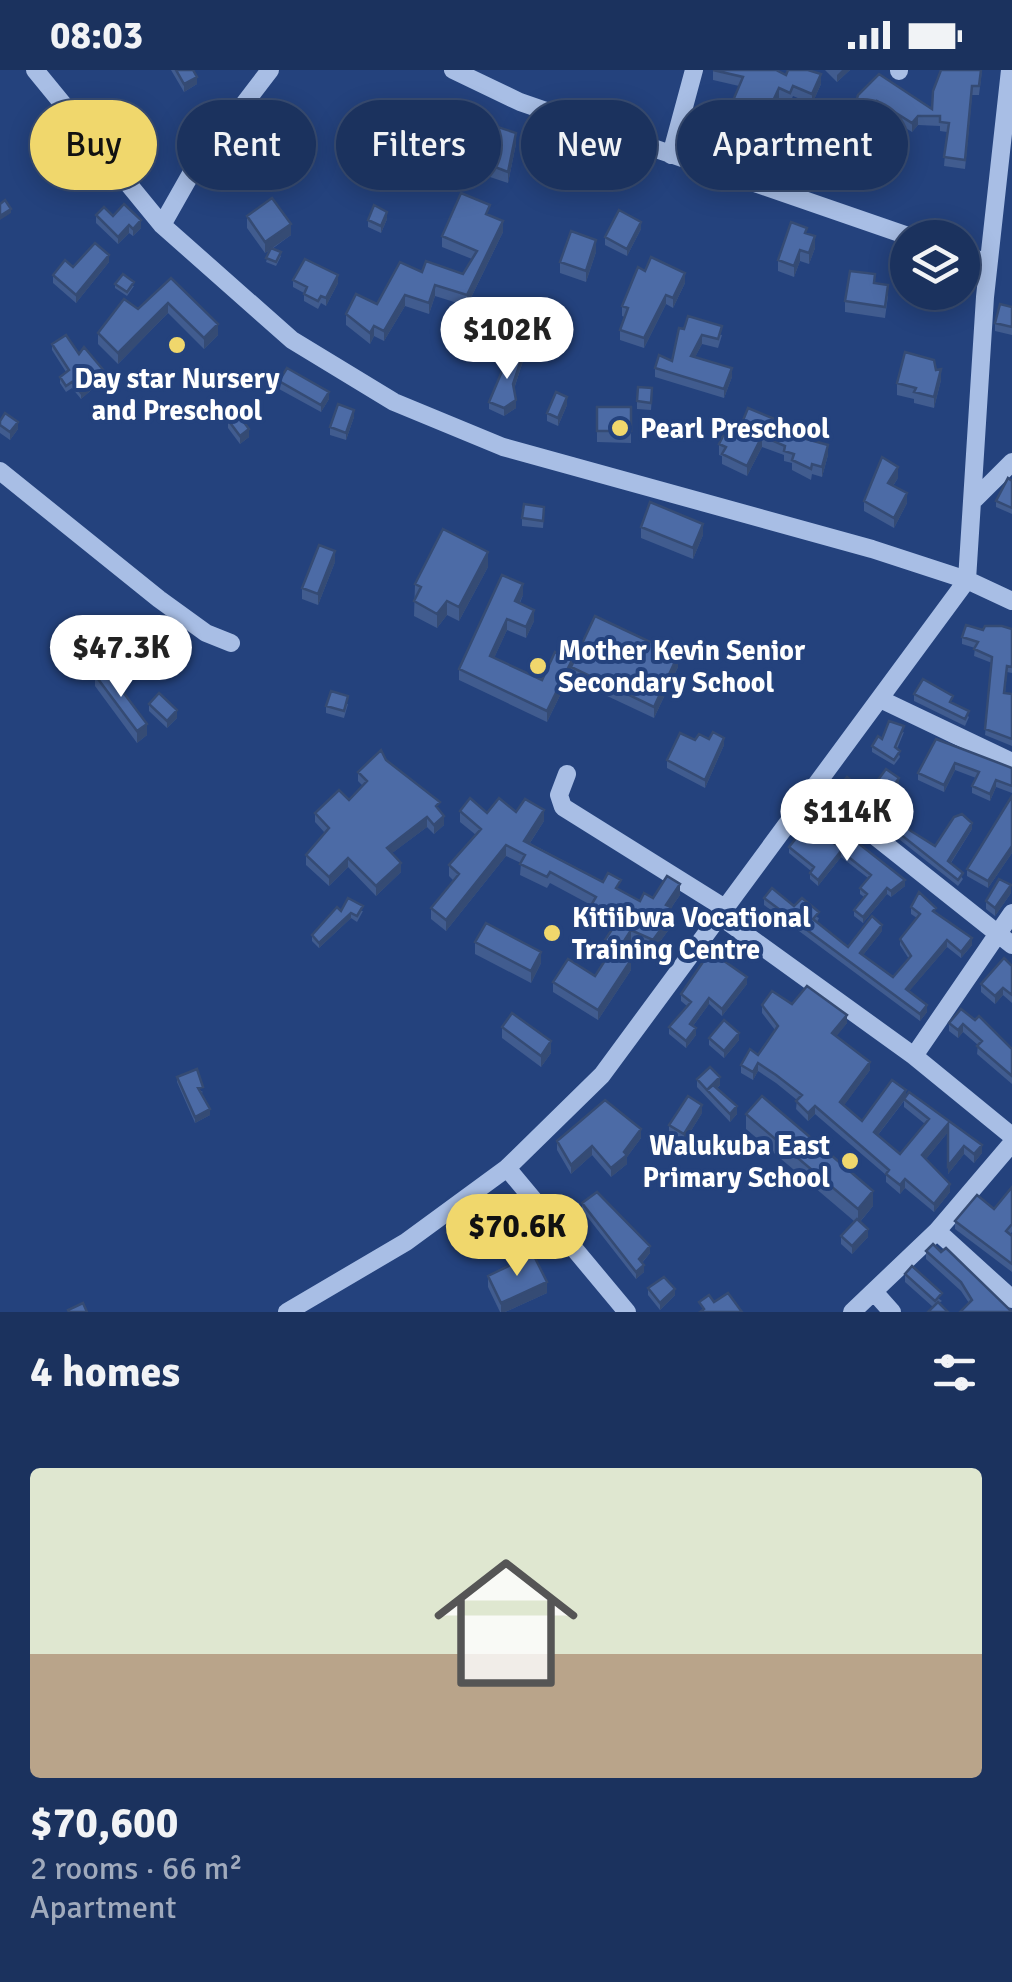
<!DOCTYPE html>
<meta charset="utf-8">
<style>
:root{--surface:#1b325e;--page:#243a64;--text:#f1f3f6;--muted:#a0aabc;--line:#394d73;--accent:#f0d76c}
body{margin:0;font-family:Signika,sans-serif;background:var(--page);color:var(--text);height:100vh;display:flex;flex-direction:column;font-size:38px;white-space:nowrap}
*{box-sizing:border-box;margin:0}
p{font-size:32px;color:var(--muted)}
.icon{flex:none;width:55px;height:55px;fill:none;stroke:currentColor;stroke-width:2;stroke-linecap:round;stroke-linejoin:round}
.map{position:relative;height:1242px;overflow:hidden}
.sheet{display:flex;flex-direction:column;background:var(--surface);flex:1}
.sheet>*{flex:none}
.guide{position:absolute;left:30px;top:30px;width:952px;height:90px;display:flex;gap:20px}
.buttons{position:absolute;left:890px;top:150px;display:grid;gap:20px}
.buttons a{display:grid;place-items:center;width:90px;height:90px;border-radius:50%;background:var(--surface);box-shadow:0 5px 25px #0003,0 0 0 2px var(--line);font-size:50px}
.price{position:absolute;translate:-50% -85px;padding:0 22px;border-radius:35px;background:#fff;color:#222;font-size:32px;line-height:65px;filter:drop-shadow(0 2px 5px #0008)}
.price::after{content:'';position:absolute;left:50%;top:60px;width:30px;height:22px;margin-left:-15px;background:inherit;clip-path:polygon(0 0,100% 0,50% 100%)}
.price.on{background:var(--accent);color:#111}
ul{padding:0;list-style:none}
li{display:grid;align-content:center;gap:20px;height:530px;padding:0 30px}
li span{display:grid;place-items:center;height:310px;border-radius:10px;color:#555}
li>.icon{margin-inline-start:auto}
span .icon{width:180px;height:180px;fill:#fffc;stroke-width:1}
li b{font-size:42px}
h2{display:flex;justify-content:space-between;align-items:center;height:120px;padding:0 30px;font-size:42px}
.pill{padding:0 35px;border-radius:45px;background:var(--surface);box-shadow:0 5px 25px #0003,0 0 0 2px var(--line);font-size:35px;line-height:90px}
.pill.on{background:var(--accent);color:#111}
.status{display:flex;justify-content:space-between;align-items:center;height:70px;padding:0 50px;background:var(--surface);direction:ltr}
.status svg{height:28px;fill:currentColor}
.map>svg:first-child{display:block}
</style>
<div class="status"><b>08:03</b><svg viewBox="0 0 49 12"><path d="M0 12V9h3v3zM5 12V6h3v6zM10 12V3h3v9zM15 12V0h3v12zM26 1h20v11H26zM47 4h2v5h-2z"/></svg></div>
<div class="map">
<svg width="1012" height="1242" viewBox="0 0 1012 1242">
<rect width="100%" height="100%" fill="#24427d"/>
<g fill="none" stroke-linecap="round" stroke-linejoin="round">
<path stroke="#a8bee5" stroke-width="18" d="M35,0l127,155 130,115 102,62 109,45 369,102 95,31 45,21
M453,0l67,32 394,136
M899,1v-1
M671,85l23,-85
M162,155l30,-53 78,-102
M962,184l26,9
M0,401l159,128 47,34 25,10
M975,429l37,-37
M880,629l132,63
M567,704l-8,21 4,12 160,100
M813,717l199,158
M717,844l197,142 98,80
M914,986l98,-143
M507,1098l120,144
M937,1161l75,68
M876,1224l16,18
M287,1242l119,-70 101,-74 95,-93 365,-495 18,-283 25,-227
M852,1242l85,-81 75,-88"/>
</g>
<path fill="#415c8f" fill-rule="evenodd" d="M171,0h22l4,14 -13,8z
M713,0l73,5 35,9 -9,20 -19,-8 -3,7 -11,-5 -17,37 -33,-15v-10l10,-24 -26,-6z
M825,0h25l-13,12z
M941,0h41l-3,25h-7l-7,74 -21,-3 3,-34 -7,-1v-5l-22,-1 -6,7 -35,-22 -12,28 18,17 -11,24 -32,-18v-9l18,-57 74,14z
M516,74l-8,39 -21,-7v-12l-17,-6v-11z
M391,82l-17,39 -16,-7v-8z
M96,145l17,1 28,12 -8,8 -4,-3 -11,11 -22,-21z
M490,145l13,17 -36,74 -32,-10 -6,18 -24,-8 -21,35 -10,-5 -4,8 -24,-19v-11l31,-10 45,-32 41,2 9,-15 -30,-12v-11z
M247,146l44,19 -19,14 9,7 -5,10 -10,-4 4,-12 -5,3 -18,-25z
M387,149l-6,14 -13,-6v-7z
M641,159l-14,27 -22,-11v-8z
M807,164l8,14 -6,16 -9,-3 -6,16 -16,-6v-11z
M596,182l-10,30 -26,-9v-11z
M109,192l-33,41 -23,-20v-8l20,-8z
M645,201l40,12 -12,25 -7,-4 -22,44 -24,-8v-10l5,-13 -3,-1v-10z
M171,208l47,57 -14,14 -36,-36 -50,51 -20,-20v-11l40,-24z
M293,210l45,3 -12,23 -5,-3 -3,6 -14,-8v-8l-11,-6z
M875,213l13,13 -3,22 -40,-6v-11z
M115,214l19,2 -7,10 -12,-8z
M1012,237v28l-17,-4v-8z
M679,258l43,7 -4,13 -16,-4 -7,13 37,20 -8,21 -69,-21v-9l17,-7z
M52,274l27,10 26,24 -24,21 -9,-11 -6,4 -6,-9v-6l6,-5 -14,-22z
M523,291l-9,28 2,19 -12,8 -15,-7v-7z
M936,300l5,10 -7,28 -20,-5v-4l-17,-4v-12z
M279,311l50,18 -8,13 -42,-23z
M652,326l-1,14 -14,-1v-8z
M567,335l-9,21 -11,-5v-8z
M597,337h34v36l-34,-1z
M354,347l-8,23 -16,-5v-8z
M228,350l21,17 -9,7 -12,-16z
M0,351l18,8 -8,11 -10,-7z
M777,361l51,24 -6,22 -10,-3 -1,6 -19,-10v-7l-8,-2v-6l-22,-8 -15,29 -25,-12v-8l-3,-1v-11l19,-11z
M898,408l-5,8 14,17 -13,25 -30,-17v-10z
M1012,411v33l-16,-7v-6z
M544,444l-1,14 -21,-2v-8z
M641,457l62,8 -10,24 -52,-21z
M335,492l-17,43 -16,-6v-11z
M488,497l-29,54 -12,-6 -10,13 -23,-12 1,-32z
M523,525l-3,8 14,18 -8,17 -19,-8 -13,28 48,22 30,-15 106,2 -24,51 -83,-39v-6l-24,49 -88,-42v-11z
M1012,559v44l-5,-1 -2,21 7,1v52l-27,-11 7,-72 -18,-7 1,-8 -13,-4v-7l21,-7z
M95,605l52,60 -10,8 -42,-57z
M914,624l39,9 16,14 -4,9 -51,-25z
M149,634l28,14 -10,10 -18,-17z
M348,634l-4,14 -18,-5v-7z
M904,662l-7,17 3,8 -6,8 -22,-13v-6l10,-7z
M936,669l76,29v25l-16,-6 -6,14 -18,-8v-7l4,-8 -21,-8 -11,22 -26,-12v-7z
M695,670l29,5 -19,43 -38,-20v-8z
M386,690l54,51 4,14 -10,9 -7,-7 -35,26 9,19 -25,24 -28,-29 -19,19 -23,-21v-10l19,-22 -10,-11v-9l34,-13 14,-14 -5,-5v-9z
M899,715l-7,9 4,10 -7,10 22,17 24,15 37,-17 -21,34 12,16 -5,7 -92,-73 -2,-14z
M1012,726v57l-24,35 -21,-12v-7z
M460,741l56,1 28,9 -14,22 110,58 13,-3 27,-3 -9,13 -1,20 -17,23 -22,-10 -9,13 9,16 -33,50 -45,-28v-10l42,-6 14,-22 -4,-3v-11l7,-10 -22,-12 1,-13 -41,-22 -3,5 -27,-13 1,-12 -15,-7 -60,75 -15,-12v-11l23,-27 -5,-5v-11l27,-30 -16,-13z
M806,756l99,60 -14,11 -4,-3 -24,29 -9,-7v-6l10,-13 -4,-3v-6l8,-10 -27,-21 -23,29 -8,-7v-6l1,-2 -22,-18v-6z
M1011,823l-16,23 -9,-7v-8z
M764,828l30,8 25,12 -2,4 31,25 34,-16 -19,24 30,22 16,-18 -9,-14v-6l17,-21 -6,-4v-7l25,5 36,33 -11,13 -14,-11 -38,44 18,21 -7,9 -156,-116z
M341,841h22l-6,11 -6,-4 -32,30 -7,-7v-6z
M475,872l66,21 -10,20 -56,-29z
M725,886l-2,4 24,24 -25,32 -13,-12 -16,22 3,9 -10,13 -17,-14v-7l18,-21 -6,-5v-7z
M1012,896v37l-9,-8 -8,9 -14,-12v-8z
M792,934l55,19 -11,13 34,34 -26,35 18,16 44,-25 76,57 -8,10 -10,-9 -16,20v-42l-22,27 24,33 -16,20 -29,-24 -5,6 -14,-12v-7l-71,-61 -7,7 -12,-12 1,-9 -21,-17 -18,-12 -5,9 -12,-7v-8l17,-10 17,-25 -13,-17v-8zM904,1031v6l21,17 -25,30 -22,-19z
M961,939l51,40v35l-35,-30 1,-9 -15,-13 -5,6 -9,-7v-8z
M502,957l49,26 -10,14 -39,-29z
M709,968l30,2 -15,18 -15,-13z
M177,1007l26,15 -2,1 9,22 -15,8 -18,-41z
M697,1009l23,6 -3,3 20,26 -7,8 -33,-35z
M702,1043l-18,29 -15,-9v-8z
M746,1044l127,92 -13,16 8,15 -16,17 -11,-10v-8l13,-15 -108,-92z
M641,1068l-14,19v7l-16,13 -19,-22 -21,19 -14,-24v-9z
M1012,1117v45l-2,2 2,2v36l-57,-43v-8l39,-12z
M582,1133l68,50 -8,10 2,9 -8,7 -54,-69z
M926,1181l86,60 -43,-8 -8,-12 -35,-32z
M905,1204l37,27 -9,6 -28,-25z
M488,1206l59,17 -42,19h-5l-12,-25z
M648,1218l27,7 -15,15 -12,-15z"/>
<path fill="#354b74" d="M842,0h8l-13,12v-7z
M821,4v10l-9,20v-10z
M197,7v7l-13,8v-8z
M779,18v10l-17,37v-10z
M877,31v9l-15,36v-9z
M918,46v9l-6,7v-9z
M516,63v11l-8,39v-11z
M391,75v7l-17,39v-8z
M883,76v9l-11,24v-9z
M11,139v4l-11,7v-4z
M387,142v7l-6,14v-7z
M141,150v8l-8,8v-7z
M503,151v11l-36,74v-11z
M641,152v7l-14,27v-7z
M291,154v11l-26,18v-11z
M129,155v8l-11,11v-7z
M815,166v12l-6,16v-11z
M596,170v12l-10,30v-11z
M800,180v11l-6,16v-11z
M109,185v7l-33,41v-8z
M685,203v10l-12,25v-10z
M338,205v8l-12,23v-8z
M435,215v11l-6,18v-11z
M405,225v11l-21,35v-10z
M666,225v9l-22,44v-10z
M168,233v10l-50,51v-11z
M218,254v11l-14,14v-11z
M374,256v10l-4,8v-11z
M702,265v9l-11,21v-9z
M523,284v7l-10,31v-8z
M732,298v9l-8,21v-9z
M941,299v11l-7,28v-11z
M105,302v6l-24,21v-6z
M329,322v7l-8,13v-7z
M567,327v8l-9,21v-8z
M516,330v8l-12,8v-8z
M354,340v7l-8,23v-7z
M18,352v7l-8,11v-8z
M249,359v8l-9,7v-8z
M762,366v11l-15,29v-10z
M828,375v10l-6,22v-10z
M898,397v11l-10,15v-10z
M907,423v10l-13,25v-10z
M703,454v11l-10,24v-11z
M335,481v11l-17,43v-11z
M488,482v15l-29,54v-14z
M523,514v11l-8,17v-11z
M447,531v14l-10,13v-14z
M534,540v11l-8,17v-11z
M507,549v11l-17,37v-11z
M678,585v12l-24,51v-11z
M572,590l-1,13 -24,49v-11z
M177,640v8l-10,10v-7z
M147,654v11l-10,8v-12z
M724,668v7l-19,43v-8z
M955,693v7l-11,22v-7z
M899,708v7l-10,14v-7z
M996,710v7l-6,14v-7z
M896,728v6l-9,15v-7z
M544,740v11l-20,31v-11z
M444,746v9l-10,9v-9z
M427,747v10l-40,30v-9z
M972,753v6l-24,38v-6z
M506,775v11l-60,75v-11z
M1012,776v7l-24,35v-7z
M841,781v6l-23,29v-6z
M348,788v9l-19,19v-9z
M401,793v9l-25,24v-10z
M905,810v6l-14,11v-6z
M680,814v11l-9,13 -1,20 -17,23v-11l13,-35z
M1011,815v8l-16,23v-8z
M887,818v6l-24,29v-6z
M351,843v5l-32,30v-5z
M882,855v6l-22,28v-6z
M631,860v11l-12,19v-11z
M972,868v7l-11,13v-6z
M947,870v7l-41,48v-6z
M541,882v11l-10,20v-12z
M631,890v10l-33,50v-10z
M747,907v7l-25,32v-7z
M1003,918v7l-8,9v-8z
M709,928v6l-19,26v-6z
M927,935v7l-7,9v-7z
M847,945v8l-15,19v-9z
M963,954v8l-5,6v-8z
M696,958v7l-10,13v-7z
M739,963v7l-15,18v-7z
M551,971v12l-10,14v-11z
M870,992v8l-30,41v-9z
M758,993v8l-5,9v-8z
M720,1007v8l-10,9 -3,-4v7v-7z
M906,1020v8l-32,42v-8z
M702,1035v8l-18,29v-8z
M737,1036v8l-7,8v-8z
M815,1036v8l-7,7v-8z
M210,1039v6l-15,8v-6z
M948,1054v8l-26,32v-9z
M641,1059v9l-14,19v7l-16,13v-9z
M982,1075v8l-8,10v-9z
M592,1076v9l-21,19v-9z
M964,1076v8l-16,20v-8z
M905,1109v9l-5,6v-9z
M950,1114v8l-16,20v-8z
M873,1121v15l-15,18v-15z
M868,1159v8l-16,17v-8z
M650,1176v7l-11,13v-7z
M644,1195v7l-8,7v-7z
M547,1212v11l-42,19h-4v-9z
M675,1219v6l-15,15v-7z"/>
<path fill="#4c6ba6" stroke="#354b74" stroke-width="2.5" d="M176,0h17l4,7 -13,7z
M713,0h63l10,5 2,-5h20l13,4 -9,20 -19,-8 -3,7 -11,-5 -17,37 -33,-15 14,-33z
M941,0h40l-2,16h-7l-7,74 -21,-3 5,-34 -9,-1v-6h-22l-6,7 -35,-22 -15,36 21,9 -11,24 -32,-18 18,-57 21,-21 53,35 1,-18z
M477,56l16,5 2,-5 21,7 -8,39 -21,-8 4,-11 -21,-6z
M374,66l17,9 -17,38 -16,-7z
M461,123l29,12 -4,9 17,7 -36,74 -32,-10 -6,18 -24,-8 -21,36 -10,-5 -4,7 -24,-19 10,-20 21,10 23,-42 22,10 4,-11 37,13 14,-23 -35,-15z
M272,128l19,26 -26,18 -18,-26z
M5,130l6,9 -11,7v-12z
M124,134l17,16 -8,9 -4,-4 -11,12 -22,-22 8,-8 9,9z
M374,135l13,7 -6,14 -13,-6z
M619,140l22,12 -14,27 -22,-12z
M791,152l16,6 -2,5 10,3 -6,17 -9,-3 -6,16 -16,-6z
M571,161l25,9 -10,31 -26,-9z
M95,173l14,12 -33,40 -23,-20 12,-15 8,7z
M271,178l10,4 -5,10 -10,-4z
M651,187l34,16 -12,25 -7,-3 -22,43 -24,-8 8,-22 -6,-2 16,-39 7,4z
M305,189l33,16 -12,23 -5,-2 -3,5 -14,-7 3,-7 -14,-7z
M850,201l25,3 -1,9 14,2 -3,22 -40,-6z
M123,204l11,8 -7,10 -12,-8z
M171,208l47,46 -14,14 -36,-35 -50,50 -20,-20 26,-34 14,10z
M1000,234l12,3v20l-17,-4z
M688,246l34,10 -4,13 -16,-4 -11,21 41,12 -8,21 -69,-21 4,-13 13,6 7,-33 5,1z
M66,265l13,19 5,-7 21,25 -24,21 -9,-11 -6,4 -6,-9 9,-7 -17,-26z
M511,280l12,4 -10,30 3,16 -12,8 -15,-6z
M905,282l29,8 2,10 5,-1 -7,28 -20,-5 2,-4 -19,-5z
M287,298l42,24 -8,13 -42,-24z
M638,317l14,1 -1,15 -14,-2z
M556,322l11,5 -9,21 -11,-5z
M338,334l16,6 -8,23 -16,-6z
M597,337h34v24h-34z
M748,338l29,12 -4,10 55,15 -6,22 -10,-3 -1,5 -19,-9 2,-6 -10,-3 1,-5 -23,-10 -15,30 -25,-12 4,-7 -7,-3 8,-16 11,5z
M5,343l13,9 -8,10 -10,-7v-4z
M237,343l12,16 -9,7 -12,-16z
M882,387l16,10 -10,16 19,10 -13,25 -30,-17z
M1008,408l4,3v27l-16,-7z
M650,432l53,22 -10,24 -52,-21z
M524,434l20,3 -1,14 -21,-3z
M443,459l45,23 -29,55 -12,-6 -10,13 -23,-13 7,-14 -6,-3z
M319,475l16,6 -17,43 -16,-6z
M502,505l21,9 -8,17 19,9 -8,17 -19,-8 -17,37 52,24 13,-28 17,8 -25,51 -88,-42z
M595,546l83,39 -24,52 -83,-40z
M966,555l17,5 2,-4h17l10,3v38l-5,-1 -3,27 8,1v45l-27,-10 7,-72 -18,-8 4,-7 -16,-5z
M105,598l42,56 -10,7 -42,-56z
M923,609l30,17 -3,6 19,9 -4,8 -51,-25z
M331,621l17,5 -4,15 -18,-5z
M159,623l18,17 -10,11 -18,-17z
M889,651l15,5 -9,21 5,4 -6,9 -22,-14 6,-10 4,3z
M713,662l11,6 -19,42 -38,-20 13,-27 15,7 4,-6 10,5z
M936,669l76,29v18l-16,-6 -6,14 -18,-8 7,-14 -24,-9 -11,22 -26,-12z
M381,680l5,10 54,42 -4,4 8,10 -10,9 -7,-8 -40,31 14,15 -25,23 -28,-28 -19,19 -23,-22 23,-27 -14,-15 24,-23 10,10 18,-19 -9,-9z
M886,699l13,9 -10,14 7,6 -9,14 24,19 24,15 19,-29 8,-3 10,9 -24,38 15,12 -5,7 -92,-73 3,-3 -5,-5z
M847,707l8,7 -8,10 -8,-7z
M1012,726v50l-24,35 -21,-12z
M470,728l17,15 12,-15 17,14 9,-13 19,11 -20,31 79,41 5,-9 13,7 -5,8 24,13 4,-8 9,5 14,-22 13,8 -14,21 5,2 -4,8 3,2 -17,23 -22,-10 -12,19 -14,-9 12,-18 -27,-15 6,-10 -46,-25 -3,5 -27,-13 5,-9 -19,-10 -60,75 -15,-12 28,-34 -10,-9 32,-36 -21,-18z
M806,756l29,18 9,-12 61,48 -14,11 -4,-3 -24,29 -9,-7 13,-16 -7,-6 11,-13 -30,-24 -23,29 -8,-7 4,-6 -25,-20z
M999,809l12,6 -16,23 -9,-7z
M772,818l22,18 8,-8 17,14 -6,7 35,28 24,-31 10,9 -22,28 33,24 18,-21 -11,-17 20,-25 -9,-7 8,-15 17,16 -3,3 39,27 -11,14 -14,-12 -41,49 21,16 -7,9 -156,-116z
M348,828l15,8 -6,10 -6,-3 -32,30 -7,-8 25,-28 4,4z
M486,853l55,29 -10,19 -56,-29z
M716,873l9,6 -5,9 27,19 -25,32 -13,-11 -19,26 6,4 -10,13 -17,-14 22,-25 -10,-8z
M613,878l18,12 -33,50 -45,-28 15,-23 27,17z
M1004,888l8,8v29l-9,-7 -8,8 -14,-12z
M807,916l40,29 -15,18 38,29 -30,40 22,19 30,-41 14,10 -32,42 26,22 29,-35 -25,-20 5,-7 73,53 -8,9 -10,-8 -16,20v-42l-26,31 28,29 -16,20 -29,-25 -5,6 -14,-11 3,-4 -74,-64 -7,7 -12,-12 6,-6 -26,-20 -18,-12 -5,9 -12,-7 9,-16 8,6 20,-29 -16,-21 10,-14 20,13z
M961,939l14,11 4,-4 33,33v27l-35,-30 5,-5 -19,-17 -5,6 -9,-7z
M512,943l39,28 -10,15 -39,-29z
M724,950l15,13 -15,18 -15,-13z
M710,997l10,10 -13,13 -10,-11z
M197,999l6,18 -5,1 12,21 -15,8 -18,-40z
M713,1015l24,21 -7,8 -23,-24z
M688,1026l14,9 -18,29 -15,-9z
M762,1026l111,95 -15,18 -112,-95z
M605,1030l36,29 -17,23 3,3 -16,13 -19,-22 -21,19 -14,-24z
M1012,1117v37l-6,7 6,5v28l-57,-43 22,-26 17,14z
M597,1122l53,54 -11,13 5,6 -8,7 -54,-69z
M857,1149l11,10 -16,17 -11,-10z
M933,1174l8,8 5,-4 66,64h-52l12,-12 -11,-18 -35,-31z
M533,1184l14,28 -46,21 -13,-27z
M912,1196l30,27 -7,8 -30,-27z
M664,1207l11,12 -15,14 -12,-15z
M728,1223l14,19h-42l4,-3 -5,-7 10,-7 5,7z
M938,1232l10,10h-20z
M83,1233l4,9h-18l-1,-2z"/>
<g fill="#f0d76c" stroke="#24427d" stroke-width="4">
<circle cx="177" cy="275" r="10"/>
<circle cx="620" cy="358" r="10"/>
<circle cx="538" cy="596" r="10"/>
<circle cx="552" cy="863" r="10"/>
<circle cx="850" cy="1091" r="10"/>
</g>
<g text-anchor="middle" stroke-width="8" stroke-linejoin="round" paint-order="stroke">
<g font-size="28" font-weight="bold" fill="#fff" stroke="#24427d" text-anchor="start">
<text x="177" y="318" text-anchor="middle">Day star Nursery<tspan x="177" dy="32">and Preschool</tspan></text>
<text x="640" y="368">Pearl Preschool</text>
<text x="558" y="590">Mother Kevin Senior<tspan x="558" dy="32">Secondary School</tspan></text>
<text x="572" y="857">Kitiibwa Vocational<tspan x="572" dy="32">Training Centre</tspan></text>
<text x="830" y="1085" text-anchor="end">Walukuba East<tspan x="830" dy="32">Primary School</tspan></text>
</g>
</g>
</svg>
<div class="buttons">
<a><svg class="icon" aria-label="layers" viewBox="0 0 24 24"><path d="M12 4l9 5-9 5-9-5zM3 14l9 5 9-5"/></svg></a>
</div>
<b class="price" style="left:507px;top:312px">$102K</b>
<b class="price" style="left:121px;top:630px">$47.3K</b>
<b class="price" style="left:847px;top:794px">$114K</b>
<b class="price on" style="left:517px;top:1209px">$70.6K</b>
<div class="guide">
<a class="pill on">Buy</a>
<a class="pill">Rent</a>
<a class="pill">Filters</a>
<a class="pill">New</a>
<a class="pill">Apartment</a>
</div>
</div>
<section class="sheet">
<h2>4 homes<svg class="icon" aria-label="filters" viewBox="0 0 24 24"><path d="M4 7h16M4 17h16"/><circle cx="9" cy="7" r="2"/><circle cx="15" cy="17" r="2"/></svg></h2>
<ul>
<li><span style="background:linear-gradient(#dfe7d0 60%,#b9a48a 0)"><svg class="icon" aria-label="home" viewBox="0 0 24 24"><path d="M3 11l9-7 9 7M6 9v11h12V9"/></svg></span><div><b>$70,600</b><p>2 rooms · 66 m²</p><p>Apartment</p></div></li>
</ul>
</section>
